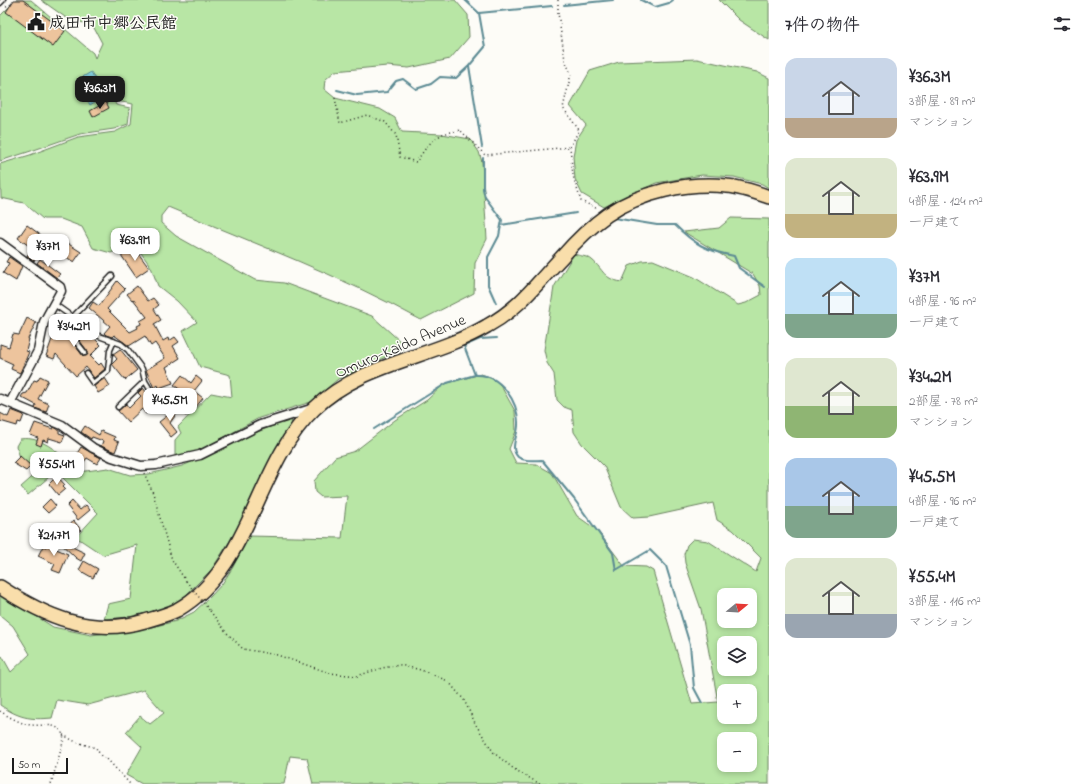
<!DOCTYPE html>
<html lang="ja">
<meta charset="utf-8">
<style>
:root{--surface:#fff;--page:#f2f2f3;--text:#2b2b33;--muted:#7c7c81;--accent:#1c1c1c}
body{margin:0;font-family:"Indie Flower","Klee One",sans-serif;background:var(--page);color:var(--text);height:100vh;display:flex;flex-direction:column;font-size:15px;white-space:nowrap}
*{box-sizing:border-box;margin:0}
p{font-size:13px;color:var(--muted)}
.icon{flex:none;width:22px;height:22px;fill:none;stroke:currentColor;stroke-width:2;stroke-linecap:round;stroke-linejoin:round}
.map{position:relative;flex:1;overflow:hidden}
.panel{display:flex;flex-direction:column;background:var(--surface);width:320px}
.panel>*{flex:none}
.needle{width:26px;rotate:72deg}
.tools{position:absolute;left:717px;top:588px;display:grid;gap:8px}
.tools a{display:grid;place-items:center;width:40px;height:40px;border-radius:8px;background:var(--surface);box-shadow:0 2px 6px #0003;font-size:20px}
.scale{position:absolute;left:12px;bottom:10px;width:56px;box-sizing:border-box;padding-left:4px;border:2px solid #1c1c1c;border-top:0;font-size:11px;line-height:14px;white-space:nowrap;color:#1c1c1c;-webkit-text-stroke:3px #fdfcf7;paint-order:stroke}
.price{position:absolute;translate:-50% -34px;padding:0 9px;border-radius:8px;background:#fff;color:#222;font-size:13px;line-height:26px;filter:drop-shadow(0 1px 2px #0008)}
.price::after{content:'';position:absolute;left:50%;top:24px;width:12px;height:9px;margin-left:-6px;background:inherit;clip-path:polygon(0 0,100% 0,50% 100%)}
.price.active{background:var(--accent);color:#fff}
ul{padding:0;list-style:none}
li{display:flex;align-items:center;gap:12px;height:100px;padding:0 16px}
li span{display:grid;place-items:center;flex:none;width:112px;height:80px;border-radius:12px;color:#555}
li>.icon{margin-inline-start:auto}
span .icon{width:48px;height:48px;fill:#fffc;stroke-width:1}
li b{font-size:17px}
h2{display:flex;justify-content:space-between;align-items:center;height:48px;padding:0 16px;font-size:17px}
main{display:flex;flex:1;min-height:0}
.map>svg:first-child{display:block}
</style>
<main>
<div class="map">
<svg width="769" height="784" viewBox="0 0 769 784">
<rect width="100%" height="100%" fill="#fdfcf7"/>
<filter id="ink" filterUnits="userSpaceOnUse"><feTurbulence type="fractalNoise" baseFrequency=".025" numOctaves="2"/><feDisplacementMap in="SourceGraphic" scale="8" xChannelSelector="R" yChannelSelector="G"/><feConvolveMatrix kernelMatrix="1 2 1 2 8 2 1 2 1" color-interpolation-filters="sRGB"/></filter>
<g filter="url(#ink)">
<path fill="#b8e6a5" stroke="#6a8160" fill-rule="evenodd" d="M16,0h15l62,53 2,5 7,-15 -9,-17 -28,-9 -24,-17h414l13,15 1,22 -19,22 -41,9 -22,-2 -52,5 -10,9 -1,9 11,9 45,11 15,9 7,14 40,2 28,5 9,13 3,10 5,77 -12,24 -1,30 -53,27c-81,-45 -168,-77 -253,-113l-7,9v7l15,13 79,44 29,3 88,33 29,26 2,7 -65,30 -27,23 -52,16 -60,33 -24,5v-16l6,-7 -3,-6 33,-34 21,4 -2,-22 -30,-8 -17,-36 14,-9 -20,-21 -19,-15 -7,-19 -17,-24 -23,10 -18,-5 -11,-21 -21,-8h-18l-19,-16 -23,-5 -1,-34 30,-9 48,-18 37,-5 16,-8 2,-20 -17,-3 -5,-7 5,11 14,3 -2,16 -14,5 -34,5 -49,17 -31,10v-145z
M719,0h50v40l-30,-20z
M697,59l60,13 12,6v110l-7,-4 -28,-7 -32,-2 -46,8 -52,24 -22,-13 -7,-15 -2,-23 3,-16 10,-15 -16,-19 20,-35 29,-9z
M731,218l38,1v565h-456l-6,-26 -17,-2 -6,28h-142l-16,-9 16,-28 -16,-15 14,-16 10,8 14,-11 -20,-23 -56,15 -31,-5 -5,18c-22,2 -33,0 -52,-13v-48l2,-1 9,16 19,-18 -17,-28 -13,-11v-22l53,34 38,8 61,-8 24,-6 18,-9 17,-16 11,-12 11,-17 15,-31 94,2 5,-42 -26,1 -6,-5 -1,-11 21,-24 20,-6 40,-31 32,-20 17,-16 37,-10 12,4 8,8 14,25 1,20 -7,18 7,14 20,1 16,9 25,43 20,14 27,36 22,1 7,4 39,133 26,-2 -17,-93 -16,-46 -1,-9 3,-9 6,-6 15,2 48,31 5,-14 -28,-28 -16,-10 -4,-17 -64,14 -16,1 -12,-11 -17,-41 -22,-22 -8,-12 -2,-22 -8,-3 -7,-7 -3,-26 -7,-11 -3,-13 10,-63 20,-33c5,2 14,2 18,6 12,10 11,19 30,22l7,-16 13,-5 11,-1 41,17 44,28 8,-2 15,-8 -1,-9 -7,-12 -69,-42 35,-4zM724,595h26v26h-26zM724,643h26v26h-26zM724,691h26v26h-26zM724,739h26v26h-26z
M291,419l1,8 -34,57 -18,41 -28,44 -26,26 -21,14 -36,8 -25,2 4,-15 23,-5 6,-54 -34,10 -27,-18 22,-24 -42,-42 -28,24 -7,-8 17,-15 -18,-15 -4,-11 4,-7c24,-4 43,18 59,33l29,-4 22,7 19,-1 33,-8 34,-14 36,-18z"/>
<path fill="#85d3e2" stroke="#5b8a93" d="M91,72l14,24 -15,9 -14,-24z"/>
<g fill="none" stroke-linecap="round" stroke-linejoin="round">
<path stroke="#5b8a93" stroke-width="2" d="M465,0l14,13 6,34 -16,19 13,81
M641,0l14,7 14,-4 4,-3
M564,5l49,-5
M479,13l73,-7
M337,90l20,5 30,-3 9,-11 7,-2 13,10 15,-5 9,-7 16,1 13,-12
M483,158v31l2,8 17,23 -3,16 -11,21v28l8,18
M614,218l43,7h18c19,19 32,26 59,31l5,12 26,19
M501,225l75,-12
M497,338l-17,1 -16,7 11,29c25,-2 44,27 43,50 0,11 -9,23 0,32 6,5 17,3 24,3l32,39 39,54 3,17 34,-20 16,16 24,79 4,43 8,15
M374,429l73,-46 28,-8"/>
</g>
<path fill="#edc49d" stroke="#1c1c1c" d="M14,0h9l42,31 -12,16 -47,-35z
M106,102l3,6 -16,9 -3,-6z
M27,225l26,19 1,-2 7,5 3,-6 17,11 -7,10 -18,-11 -2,4 -11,-8 -9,14 -7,-5 5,-8 -14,-10z
M133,246l16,22 -13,9 -15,-22z
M9,257l13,9 -6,15 -13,-8 6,-10 -3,-1z
M40,259l20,15 -3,4 -20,-15z
M117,281l8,8 -18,20 23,23 8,-4 -1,-2 4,-2 -1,-3 7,-4 -14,-18 -1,1 -5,-6 10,-8 11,15 5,-3 6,7 -5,4 7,11 -7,4 9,17 5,-3 1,3 6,-4 4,5 -6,4 7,12 -14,9 7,16 -14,5 -1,-3 -4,3 -8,-18 19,-12 -10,-15 -4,3 -6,-10 -16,10 -15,-11 -2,2 -6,-2 -2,-2 6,-7 -21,-18 4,-6 6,4z
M56,314l15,9 -4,12 16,21 4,-1 1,-3 -14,-19 3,-8 6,4 9,11 2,-2 7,7 -11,11 9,9 2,-2 4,6 -11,9 -8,-11 -10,9 -20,-22 -2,5 -8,-3 10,-28 -6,-4z
M27,318l9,5 -8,16h1l-3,12 3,1 -9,21 -9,-4 2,-5 -13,-6v-14l9,3 4,-13 6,1z
M120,349l17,21 -12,10 -13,-16 5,-5 -4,-5z
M182,375l9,8 5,-7 6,5 -8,10 9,7 -7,9 -1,-2 -9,11 -6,-5 11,-13 -17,-13z
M40,376l8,4 -10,19 11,5 -3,8 -11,-4 1,-3 -15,-8 2,-3 4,-1 7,-13 3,1z
M105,378l5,8 -12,7 -4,-7z
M143,388l5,6 -3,3 9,10 -8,7 -4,-5 -14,13 -10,-11 8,-7 3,4 12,-12 -3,-3z
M176,405l4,4 -10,14 7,9 -6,5 -12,-15 14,-11z
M11,410l13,5 -3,8 -3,-1 -1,4 -17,-5v-8l8,4z
M35,423l18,6 1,-2 5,3v3l6,2 -3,7 -13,-4 -1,4 -5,-2 -2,6 -5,-2 2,-6 -8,-3z
M85,426l14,9 2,-4 14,6 -1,3 5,2 -4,10 -14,-6 2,-5 -11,-4 -1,2 -10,-7z
M81,447l20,11 -4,6 -10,-6 -6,8 -8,-6z
M20,456l11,10 -5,5 -13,-8z
M57,476l8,9 -2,2 2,2 -7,6 -9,-11z
M50,499l6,7 -8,7 -6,-6z
M72,501l8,9 6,-5 4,5 -12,10 -11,-14z
M74,521l7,9 -17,13 21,10 -4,8 -5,-3 -22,-21z
M47,545l21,9 -8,19 -8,-3 3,-6 -17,-8 5,-10 3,1z
M84,561l14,8 -5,9 -14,-8z"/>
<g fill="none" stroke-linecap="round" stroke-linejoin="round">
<g stroke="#1c1c1c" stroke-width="7">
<path id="service" d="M0,3l3,-3
M54,304l45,32 22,8 7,6 14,19 3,12 9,15 16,13 7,-17
M73,317l39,-41
M76,319l-6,15 15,19
M86,373l7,10 15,-12 2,-21 4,-9
M118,407l27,-26"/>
</g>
<g stroke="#1c1c1c" stroke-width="11">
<path id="minor" d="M0,243l60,44 1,4 -17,31 -6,29 -28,52
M0,399l62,26 31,23 19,9 29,9 15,-1 44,-10 60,-30 54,-17"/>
</g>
<g stroke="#1c1c1c" stroke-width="16">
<path id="primary" d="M0,587c44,29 91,50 145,34 10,-3 22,-6 32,-11 75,-43 78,-144 137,-201 48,-47 117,-50 173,-83 33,-18 49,-42 74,-68 14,-16 29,-31 46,-43 33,-23 80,-33 120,-29 14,1 28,6 42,11"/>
</g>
<path stroke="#1c1c1c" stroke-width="1.5" stroke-dasharray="1 3" stroke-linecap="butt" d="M558,0v13l7,47 6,14 -8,34 16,22 -9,17 3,29 8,25 17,8
M6,6l6,-2
M335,98l5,25 27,-8 18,7 11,13 4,22 16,5 12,-17 14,-11 18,-4 25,25 85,-8
M144,473l9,20 19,67 14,21
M210,611l17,22 16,16 34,6 53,18 27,3 25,-8 18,-3 21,5 27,11 16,19 12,25 18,28 20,16 26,15
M0,711c7,5 17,10 25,13 15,4 36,-5 39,15l-13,45
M63,735l13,7 20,6 5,8 6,3 23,25"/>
<use href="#service" stroke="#fdfcf7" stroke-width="4"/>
<use href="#minor" stroke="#fdfcf7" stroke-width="8"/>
<use href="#primary" stroke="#f9deab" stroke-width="13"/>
<path stroke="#1c1c1c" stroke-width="1.5" stroke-dasharray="1 3" stroke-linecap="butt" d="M186,581l24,30"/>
</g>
</g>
<defs>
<g id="civic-bare" transform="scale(1.38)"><path d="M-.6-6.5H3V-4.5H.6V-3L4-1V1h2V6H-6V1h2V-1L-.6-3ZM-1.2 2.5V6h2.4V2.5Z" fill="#1c1c1c" stroke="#fdfcf7" stroke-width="2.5" paint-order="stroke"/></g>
</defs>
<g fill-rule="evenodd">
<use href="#civic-bare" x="36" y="22"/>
</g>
<g text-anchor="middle" stroke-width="3" stroke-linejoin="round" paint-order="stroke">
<g font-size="16" font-weight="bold" fill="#1c1c1c" stroke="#fdfcf7" text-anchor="start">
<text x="49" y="28">成田市中郷公民館</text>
</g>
<g font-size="16" fill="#1c1c1c" stroke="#fdfcf7">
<text transform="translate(400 345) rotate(-23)" y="6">Omuro-Kaido Avenue</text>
</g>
</g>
</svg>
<div class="tools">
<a><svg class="needle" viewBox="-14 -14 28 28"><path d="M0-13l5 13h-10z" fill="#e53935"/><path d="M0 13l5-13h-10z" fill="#7c7c81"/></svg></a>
<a><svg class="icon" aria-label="layers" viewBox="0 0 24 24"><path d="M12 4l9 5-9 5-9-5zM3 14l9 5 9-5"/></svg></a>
<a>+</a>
<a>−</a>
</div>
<div class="scale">50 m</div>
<b class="price active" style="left:100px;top:110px">¥36.3M</b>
<b class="price" style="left:135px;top:262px">¥63.9M</b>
<b class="price" style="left:48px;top:268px">¥37M</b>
<b class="price" style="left:74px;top:348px">¥34.2M</b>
<b class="price" style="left:170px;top:422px">¥45.5M</b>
<b class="price" style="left:57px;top:486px">¥55.4M</b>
<b class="price" style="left:54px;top:557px">¥21.7M</b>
</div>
<section class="panel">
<h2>7件の物件<svg class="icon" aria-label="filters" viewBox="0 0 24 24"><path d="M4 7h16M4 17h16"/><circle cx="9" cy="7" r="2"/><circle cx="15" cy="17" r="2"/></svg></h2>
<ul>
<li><span style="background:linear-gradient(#c9d6e8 75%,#b9a48a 0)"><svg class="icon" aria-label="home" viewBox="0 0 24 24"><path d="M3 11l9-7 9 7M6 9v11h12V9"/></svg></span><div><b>¥36.3M</b><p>3部屋 · 89 m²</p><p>マンション</p></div></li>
<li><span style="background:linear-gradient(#dfe7d0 70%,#c2b280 0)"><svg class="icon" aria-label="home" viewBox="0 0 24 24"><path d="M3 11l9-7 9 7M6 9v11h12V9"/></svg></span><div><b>¥63.9M</b><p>4部屋 · 124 m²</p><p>一戸建て</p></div></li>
<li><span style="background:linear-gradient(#bfe0f5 70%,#7fa58c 0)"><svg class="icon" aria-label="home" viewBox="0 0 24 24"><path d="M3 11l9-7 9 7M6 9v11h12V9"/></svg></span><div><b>¥37M</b><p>4部屋 · 96 m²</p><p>一戸建て</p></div></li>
<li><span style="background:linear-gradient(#dfe7d0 60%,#8fb573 0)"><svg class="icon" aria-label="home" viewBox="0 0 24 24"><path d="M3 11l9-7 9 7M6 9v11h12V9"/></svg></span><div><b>¥34.2M</b><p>2部屋 · 78 m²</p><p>マンション</p></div></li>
<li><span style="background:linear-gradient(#a9c7e8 60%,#7fa58c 0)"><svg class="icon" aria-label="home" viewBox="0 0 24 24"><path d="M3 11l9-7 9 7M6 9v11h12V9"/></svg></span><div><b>¥45.5M</b><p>4部屋 · 96 m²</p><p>一戸建て</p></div></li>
<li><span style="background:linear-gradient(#dfe7d0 70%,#9aa5b1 0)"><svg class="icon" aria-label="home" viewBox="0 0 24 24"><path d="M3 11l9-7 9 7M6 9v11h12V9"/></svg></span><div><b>¥55.4M</b><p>3部屋 · 116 m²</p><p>マンション</p></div></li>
</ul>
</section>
</main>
